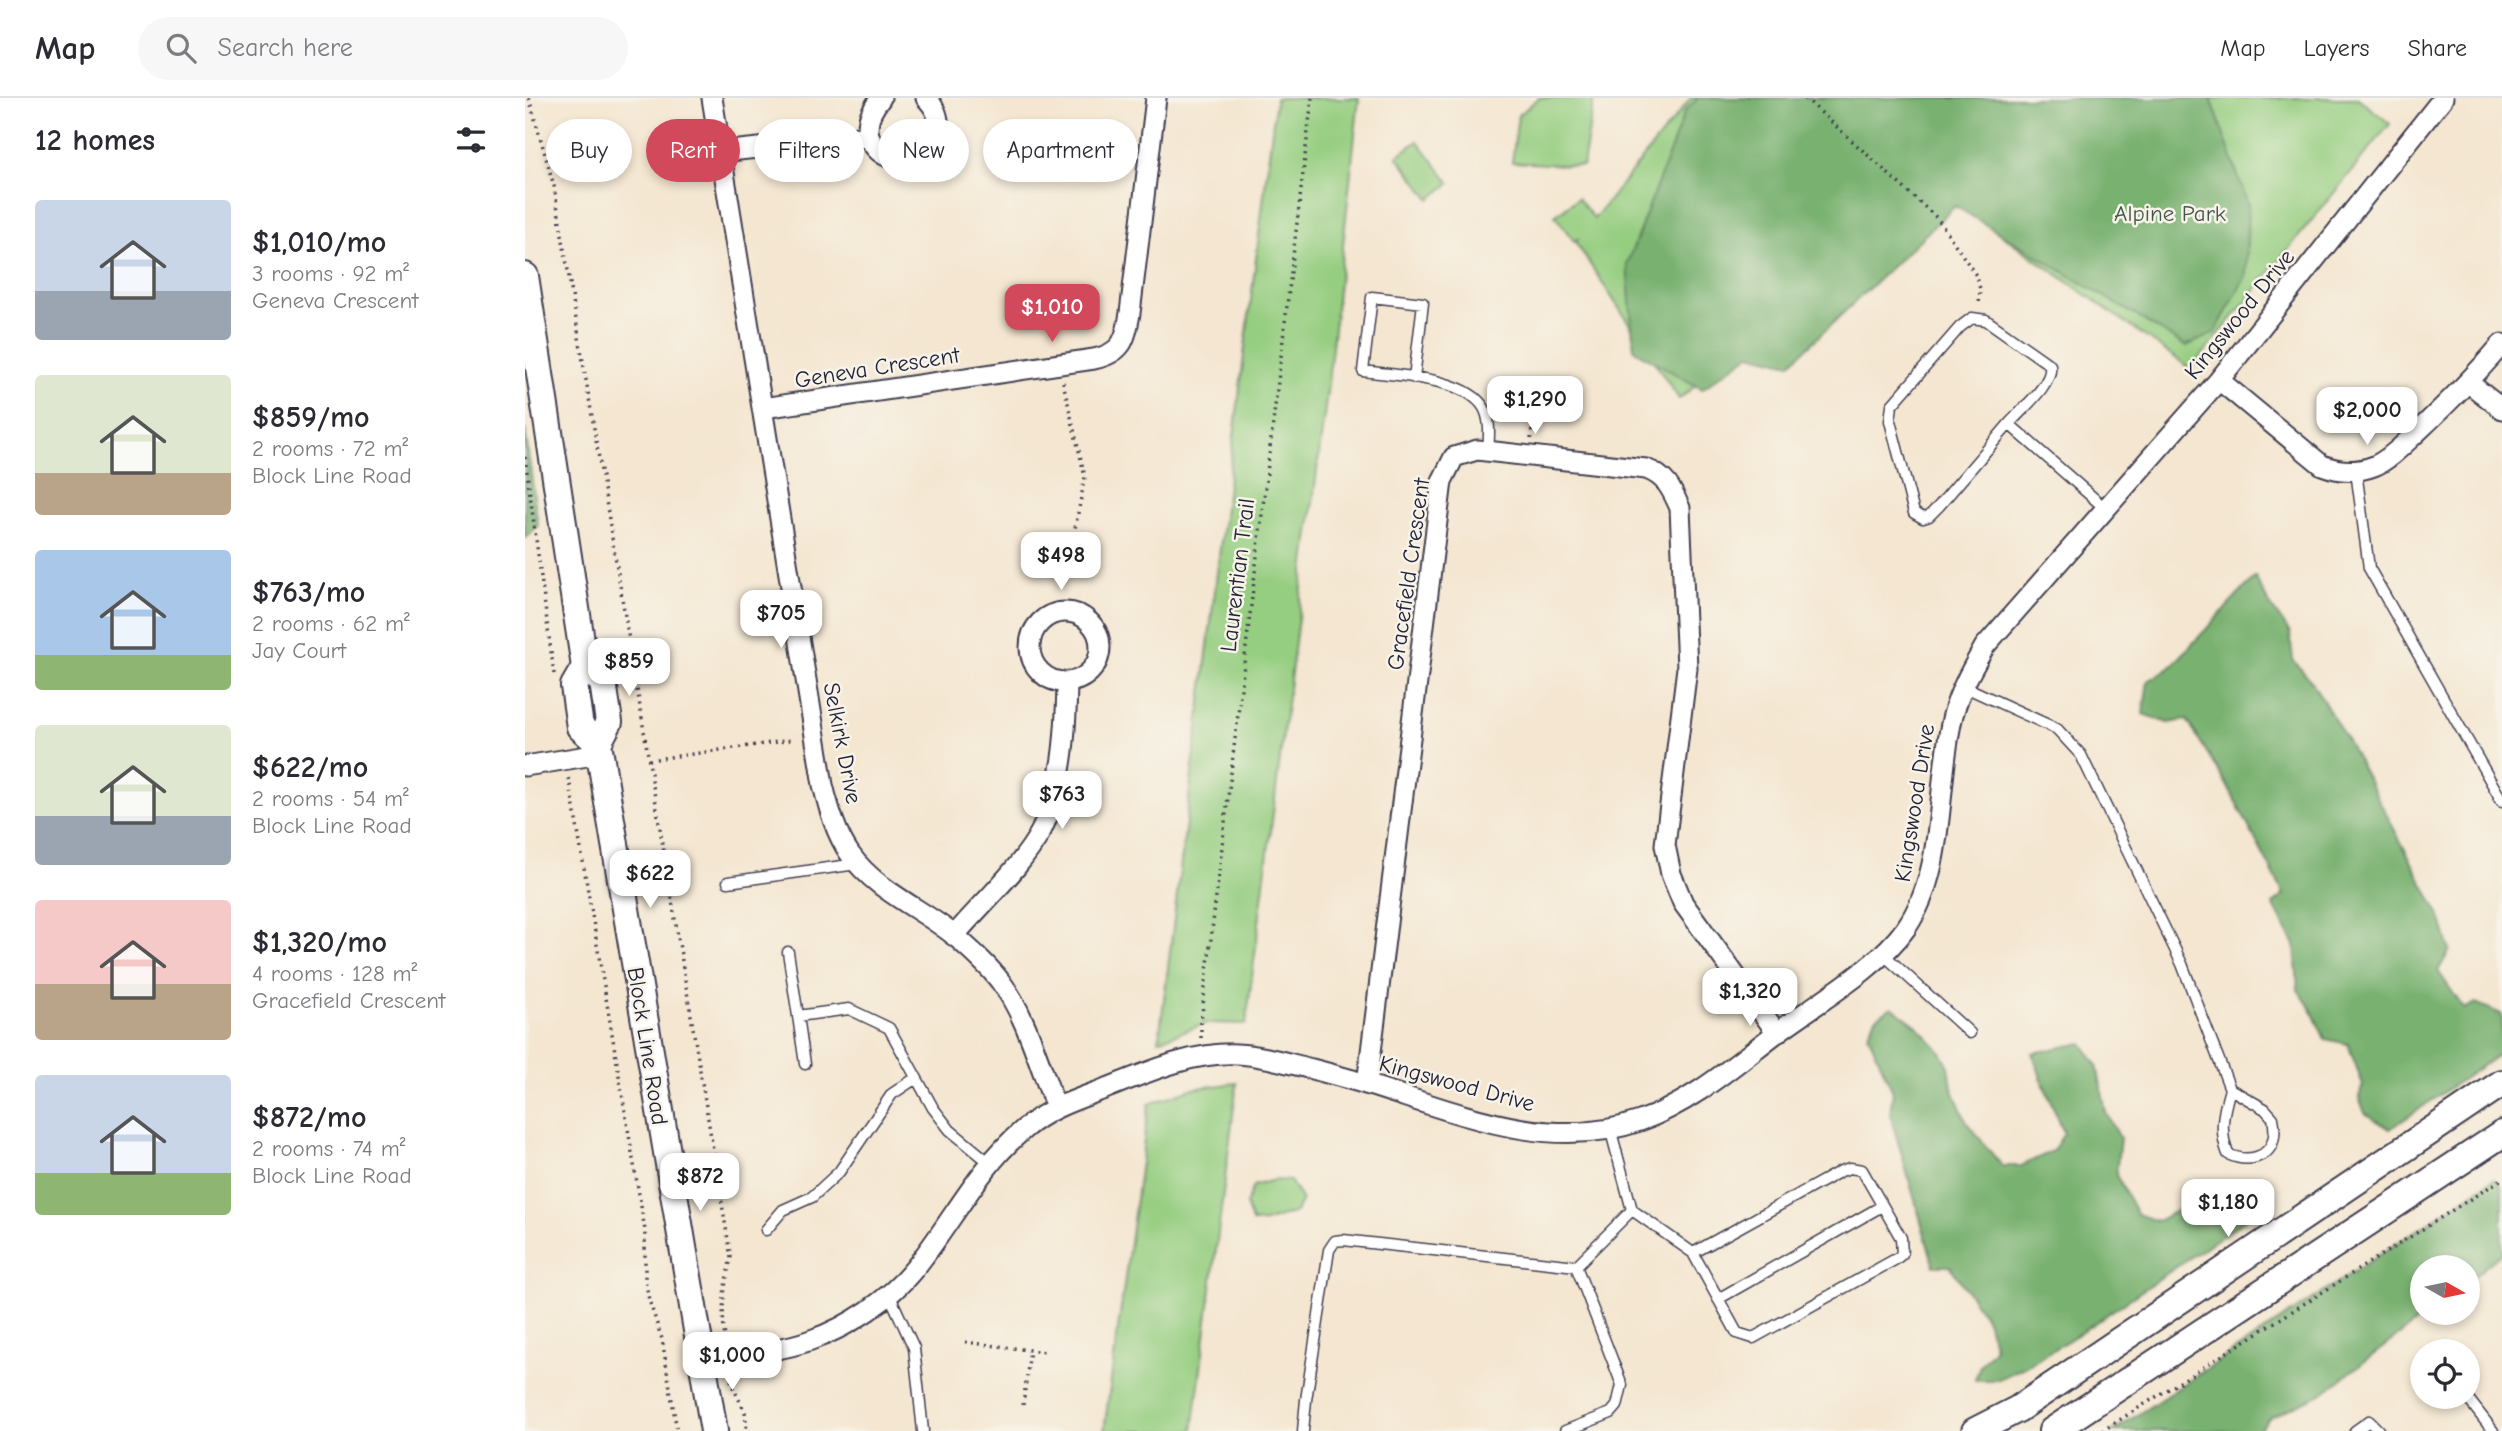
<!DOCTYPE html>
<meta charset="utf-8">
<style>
:root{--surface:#fff;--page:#f7f7f7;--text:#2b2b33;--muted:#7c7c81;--line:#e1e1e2;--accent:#d1495b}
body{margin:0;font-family:"Comic Neue",sans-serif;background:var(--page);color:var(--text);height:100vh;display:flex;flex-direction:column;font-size:26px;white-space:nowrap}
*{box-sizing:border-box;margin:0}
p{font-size:23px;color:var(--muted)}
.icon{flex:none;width:38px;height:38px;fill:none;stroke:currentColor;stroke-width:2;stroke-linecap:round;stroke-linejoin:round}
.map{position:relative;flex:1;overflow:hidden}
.panel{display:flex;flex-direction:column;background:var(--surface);width:525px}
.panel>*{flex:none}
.hud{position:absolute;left:21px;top:21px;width:665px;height:63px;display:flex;gap:14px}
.needle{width:46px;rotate:99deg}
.buttons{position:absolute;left:1885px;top:1157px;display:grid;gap:14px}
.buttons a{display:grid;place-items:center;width:70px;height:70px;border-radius:50%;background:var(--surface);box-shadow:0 4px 10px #0003;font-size:35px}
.price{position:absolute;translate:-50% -60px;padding:0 16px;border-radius:14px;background:#fff;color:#222;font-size:23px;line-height:46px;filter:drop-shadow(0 2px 4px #0008)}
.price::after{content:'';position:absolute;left:50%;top:42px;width:21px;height:16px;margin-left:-10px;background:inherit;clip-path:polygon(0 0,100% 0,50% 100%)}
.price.on{background:var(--accent);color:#fff}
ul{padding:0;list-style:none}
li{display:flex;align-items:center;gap:21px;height:175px;padding:0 35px}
li span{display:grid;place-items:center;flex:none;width:196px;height:140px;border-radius:7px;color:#555}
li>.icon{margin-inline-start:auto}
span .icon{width:84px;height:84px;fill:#fffc;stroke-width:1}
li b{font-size:30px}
h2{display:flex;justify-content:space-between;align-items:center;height:84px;padding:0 35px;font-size:30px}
.chip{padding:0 24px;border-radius:32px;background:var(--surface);box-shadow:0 4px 10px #0003;font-size:24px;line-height:63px}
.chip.on{background:var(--accent);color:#fff}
header{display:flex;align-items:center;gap:42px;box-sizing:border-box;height:98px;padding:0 35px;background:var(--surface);border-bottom:2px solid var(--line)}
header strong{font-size:33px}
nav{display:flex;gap:38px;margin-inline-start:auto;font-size:24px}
.search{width:490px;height:63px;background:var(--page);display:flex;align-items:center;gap:18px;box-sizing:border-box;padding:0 24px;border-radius:38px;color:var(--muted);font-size:26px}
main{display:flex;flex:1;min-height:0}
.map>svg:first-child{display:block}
</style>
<header>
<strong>Map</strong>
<div class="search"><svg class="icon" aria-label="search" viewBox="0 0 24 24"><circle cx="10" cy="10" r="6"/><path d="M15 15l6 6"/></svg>Search here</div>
<nav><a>Map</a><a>Layers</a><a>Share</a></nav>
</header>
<main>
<section class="panel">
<h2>12 homes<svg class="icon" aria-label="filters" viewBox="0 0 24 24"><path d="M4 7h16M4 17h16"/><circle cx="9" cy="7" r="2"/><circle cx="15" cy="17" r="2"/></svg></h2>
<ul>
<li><span style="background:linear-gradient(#c9d6e8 65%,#9aa5b1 0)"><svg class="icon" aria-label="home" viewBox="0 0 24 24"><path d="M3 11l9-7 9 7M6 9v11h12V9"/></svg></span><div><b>$1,010/mo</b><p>3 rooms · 92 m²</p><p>Geneva Crescent</p></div></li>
<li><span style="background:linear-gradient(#dfe7d0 70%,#b9a48a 0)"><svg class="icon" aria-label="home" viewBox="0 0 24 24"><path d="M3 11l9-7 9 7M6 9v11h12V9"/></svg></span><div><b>$859/mo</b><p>2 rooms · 72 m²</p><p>Block Line Road</p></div></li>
<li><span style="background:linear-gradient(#a9c7e8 75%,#8fb573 0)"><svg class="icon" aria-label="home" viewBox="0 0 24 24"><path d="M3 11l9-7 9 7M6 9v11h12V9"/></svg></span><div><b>$763/mo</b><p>2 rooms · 62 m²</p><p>Jay Court</p></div></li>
<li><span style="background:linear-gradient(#dfe7d0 65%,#9aa5b1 0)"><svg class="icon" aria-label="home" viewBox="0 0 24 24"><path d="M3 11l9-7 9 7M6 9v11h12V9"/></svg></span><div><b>$622/mo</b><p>2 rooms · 54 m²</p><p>Block Line Road</p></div></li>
<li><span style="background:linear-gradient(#f6c9c9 60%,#b9a48a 0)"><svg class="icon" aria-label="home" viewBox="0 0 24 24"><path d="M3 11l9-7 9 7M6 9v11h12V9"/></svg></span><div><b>$1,320/mo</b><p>4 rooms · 128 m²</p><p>Gracefield Crescent</p></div></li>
<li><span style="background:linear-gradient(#c9d6e8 70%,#8fb573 0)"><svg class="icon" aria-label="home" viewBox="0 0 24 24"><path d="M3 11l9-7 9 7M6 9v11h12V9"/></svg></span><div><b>$872/mo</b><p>2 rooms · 74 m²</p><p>Block Line Road</p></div></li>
</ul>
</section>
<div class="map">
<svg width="1977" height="1333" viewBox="0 0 1977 1333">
<rect width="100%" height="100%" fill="#f7f3e8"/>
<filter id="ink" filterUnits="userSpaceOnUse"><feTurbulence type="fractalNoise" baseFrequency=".0143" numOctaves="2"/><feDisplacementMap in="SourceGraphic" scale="14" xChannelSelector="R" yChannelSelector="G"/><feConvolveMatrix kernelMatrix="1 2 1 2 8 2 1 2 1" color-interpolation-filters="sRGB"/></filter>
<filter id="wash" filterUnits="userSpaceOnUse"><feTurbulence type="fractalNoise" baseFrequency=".00686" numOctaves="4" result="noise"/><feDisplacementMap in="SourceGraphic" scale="28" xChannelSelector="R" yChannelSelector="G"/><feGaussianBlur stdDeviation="1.57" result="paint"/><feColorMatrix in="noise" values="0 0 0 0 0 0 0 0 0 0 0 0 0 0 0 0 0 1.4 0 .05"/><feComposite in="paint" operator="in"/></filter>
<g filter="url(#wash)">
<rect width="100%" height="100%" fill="#f4e6d0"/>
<path fill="#96ce81" stroke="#5c785e" stroke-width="2" d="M751,0h83l-32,294 -81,632 -39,-1 -48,17z
M1014,0h55l-11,68 -71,-4 6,-47z
M1166,0h667l32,26 -199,245 -253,-179 -259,209 -103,-156 3,-5 -5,3 -19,-25 23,-18 16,21z
M893,43l32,42 -20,16 -33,-43z
M712,985l-44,348h-89l45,-327 42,-15z
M749,1082l16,1 12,19 -6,12 -34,11 -10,-1 -6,-18 7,-18z"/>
<path fill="#78b16f" stroke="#4d6a55" stroke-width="2" d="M1173,0h513l37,107 -2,70 -31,58 -29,13 -231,-140 -165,158 -40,-10 -48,35 -68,-39 -7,-86 58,-153z
M0,331l13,97 -13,12z
M1730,479l12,23 23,33 3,27 19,22 37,62 90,170 11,36 -12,21 26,38 12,-6 25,11 1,5v33l-112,77 -25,-16 -6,-16 4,-12 -15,-41 -23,-5 -15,-32 -12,-17 -3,-45 -22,-40 11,-11 -57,-109 -40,-65 -19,3 -25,-9 5,-33 22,-13z
M1367,909l25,19 21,22 11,18 3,22 15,35 35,43h19l32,-15 11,-18 -23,-55 -8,-25 49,-10 15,22 9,48 14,25 -4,37 21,39 20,7 66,-34 19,12 3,21 -168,115 -51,31 -29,14h-22l5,-15 15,-17 -8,-28 -37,-54h-16l-44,-152 3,-22 -25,-58 8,-16z
M1969,1081l8,8v66l-34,28 -1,-14h-45v45l6,1 -105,80 -54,25 -11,13h-145z"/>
</g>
<g filter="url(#ink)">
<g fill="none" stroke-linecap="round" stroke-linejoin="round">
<g stroke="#423f51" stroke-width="13">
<path id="lane" d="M889,280l9,-75 -51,-6 -9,74c33,5 103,6 121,37 7,13 5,29 4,43
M1484,326c12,-14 45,-41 41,-59l-64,-45 -14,-2 -12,9 -68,78 -2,16 24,92 9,5 6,-2 10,-10 70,-82 97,85
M1831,373l13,97 133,233
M1438,588l94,43 24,26 101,209 48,125 35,20 8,9c1,5 2,12 1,18 -3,23 -28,27 -46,18 -9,-23 -5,-41 2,-65
M203,784l129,-18
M263,854l10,64 51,-7 40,19 44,80 17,22 40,33
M1358,856l87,79
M273,918l7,48
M1107,1112l61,43 44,80 16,5 143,-79 6,-5 -1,-16 -39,-68 -12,-2 -9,3 -148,82
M241,1132l17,-20 29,-13 27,-25 53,-78 24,-16
M1051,1168l56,-56 -22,-82
M364,1196l25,54 9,83
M1193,1201l164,-93
M1941,1298l27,35
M778,1333l3,-31 23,-150 6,-9 8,-1 233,26
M1040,1333l46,-18 6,-7 5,-21 -46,-119
M1830,1333l14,-10 10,10"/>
</g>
<g stroke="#423f51" stroke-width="23">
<path id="street" d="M187,0l111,687c6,24 13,49 27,69 26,37 71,54 105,82 15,13 33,29 45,45 26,33 40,87 56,126
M356,0c-47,56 49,91 57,34 2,-14 -2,-24 -12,-34
M196,54l148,-16
M1694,282l103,85c18,7 34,8 52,1 15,-6 30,-22 42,-33 31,-29 59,-57 86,-89
M1944,285l33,26
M238,310l331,-49c28,-6 32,-19 36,-46l26,-215
M505 549a35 35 0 1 1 70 0a35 35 0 1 1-70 0Z
M0,668l75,-12
M429,838c27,-32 68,-69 87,-105 22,-45 25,-98 26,-148
M842,986l75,-603 12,-24 23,-7 169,19c20,7 26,21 34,39l7,160 -22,177 6,29 12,29 94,130
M178,1261c36,-5 75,-7 108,-19 38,-13 79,-41 104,-72 37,-46 63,-100 109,-139 24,-21 54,-30 83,-41 41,-16 85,-36 130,-34 25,1 50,9 75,15 19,5 38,10 57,16 87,27 180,68 271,36 51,-18 93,-55 135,-87 41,-31 102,-65 131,-106 41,-59 30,-146 47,-213 7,-26 19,-46 32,-69l234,-266 224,-282"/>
</g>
<g stroke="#423f51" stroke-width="30">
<path id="secondary" d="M0,178l60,391 -11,19 6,41 18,16 116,688
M60,569l18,15 6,40 -11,21
M1450,1333l43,-22 484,-326
M1527,1333l450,-297"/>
</g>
<path stroke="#423f51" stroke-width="3.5" stroke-dasharray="2 5" stroke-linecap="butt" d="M4,0l25,88 177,1072c-7,27 -10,52 -6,80
M1280,0l133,121 39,58 3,12 -1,17
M538,284l22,95 -21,108
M1006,341l4,-41
M0,359l29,217
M88,560l19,-3
M124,662l143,-20
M44,680l76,452v48l4,22 13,39 15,92
M676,940v-16l111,-924
M440,1244l80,10
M205,1275l2,12 13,27 2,19
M498,1307l7,-55
M1577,1333l400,-252"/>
<use href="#lane" stroke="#fff" stroke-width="10"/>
<use href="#street" stroke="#fff" stroke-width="19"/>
<use href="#secondary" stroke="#fff" stroke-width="26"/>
</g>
</g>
<g text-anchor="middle" stroke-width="5" stroke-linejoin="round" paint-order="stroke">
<g font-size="23" fill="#455650" stroke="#f7f3e8">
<text x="1645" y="123">Alpine Park</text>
</g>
<g font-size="23" fill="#22223b" stroke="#f7f3e8">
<text transform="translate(1714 216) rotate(-51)" y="8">Kingswood Drive</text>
<text transform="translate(352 269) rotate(-9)" y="8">Geneva Crescent</text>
<text transform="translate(883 476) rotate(-82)" y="8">Gracefield Crescent</text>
<text transform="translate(712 477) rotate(-83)" y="8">Laurentian Trail</text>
<text transform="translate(318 645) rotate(79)" y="8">Selkirk Drive</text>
<text transform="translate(1389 705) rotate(-81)" y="8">Kingswood Drive</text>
<text transform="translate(123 948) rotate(81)" y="8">Block Line Road</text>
<text transform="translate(932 985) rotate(15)" y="8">Kingswood Drive</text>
</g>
</g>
</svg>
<div class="buttons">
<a><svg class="needle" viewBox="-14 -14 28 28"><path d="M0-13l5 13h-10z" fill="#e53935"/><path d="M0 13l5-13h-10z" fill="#7c7c81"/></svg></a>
<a><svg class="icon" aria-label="locate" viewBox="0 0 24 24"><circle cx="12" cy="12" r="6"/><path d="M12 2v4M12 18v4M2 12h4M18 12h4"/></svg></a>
</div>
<b class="price on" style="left:527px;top:246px">$1,010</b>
<b class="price" style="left:1010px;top:338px">$1,290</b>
<b class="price" style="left:1842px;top:349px">$2,000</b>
<b class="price" style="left:536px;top:494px">$498</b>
<b class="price" style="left:256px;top:552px">$705</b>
<b class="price" style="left:104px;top:600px">$859</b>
<b class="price" style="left:537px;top:733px">$763</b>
<b class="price" style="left:125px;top:812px">$622</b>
<b class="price" style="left:1225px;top:930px">$1,320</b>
<b class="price" style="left:175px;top:1115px">$872</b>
<b class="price" style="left:1703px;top:1141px">$1,180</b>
<b class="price" style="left:207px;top:1294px">$1,000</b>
<div class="hud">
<a class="chip">Buy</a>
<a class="chip on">Rent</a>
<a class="chip">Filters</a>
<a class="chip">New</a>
<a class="chip">Apartment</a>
</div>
</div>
</main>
